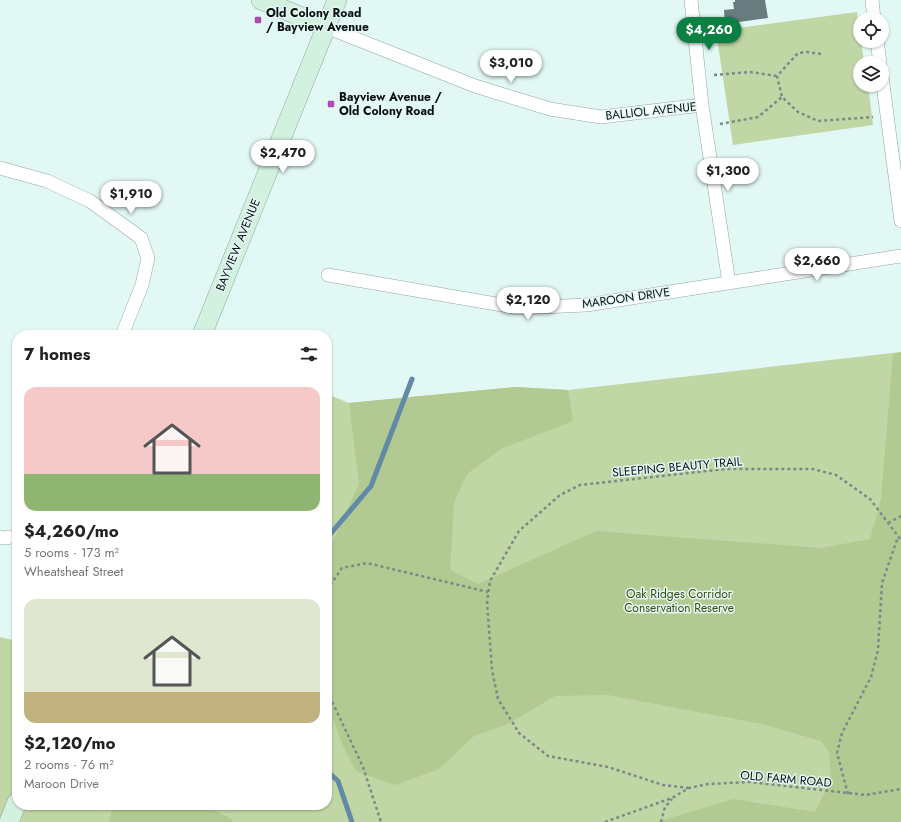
<!DOCTYPE html>
<meta charset="utf-8">
<style>
:root{--surface:#fff;--page:#f2f2f2;--text:#222;--muted:#767676;--accent:#0b8043}
body{margin:0;font-family:Jost,sans-serif;background:var(--page);color:var(--text);height:100vh;display:flex;flex-direction:column;font-size:15px;white-space:nowrap}
*{box-sizing:border-box;margin:0}
p{font-size:13px;color:var(--muted)}
.icon{flex:none;width:22px;height:22px;fill:none;stroke:currentColor;stroke-width:2;stroke-linecap:round;stroke-linejoin:round}
.map{position:relative;flex:1;overflow:hidden}
.side{position:absolute;left:12px;top:330px;width:320px;height:480px;display:flex;flex-direction:column;background:var(--surface);border-radius:16px;box-shadow:0 1px 3px #0004}
.side>*{flex:none}
.fabs{position:absolute;left:853px;top:12px;display:grid;gap:8px}
.fabs a{display:grid;place-items:center;width:36px;height:36px;border-radius:50%;background:var(--surface);box-shadow:0 1px 3px #0004;font-size:20px}
.price{position:absolute;translate:-50% -34px;padding:0 9px;border-radius:14px;background:#fff;color:#222;font-size:13px;line-height:26px;filter:drop-shadow(0 1px 2px #0008)}
.price::after{content:'';position:absolute;left:50%;top:24px;width:12px;height:9px;margin-left:-6px;background:inherit;clip-path:polygon(0 0,100% 0,50% 100%)}
.price.active{background:var(--accent);color:#fff}
ul{padding:0;list-style:none}
li{display:grid;align-content:center;gap:8px;height:212px;padding:0 12px}
li span{display:grid;place-items:center;height:124px;border-radius:12px;color:#555}
li>.icon{margin-inline-start:auto}
span .icon{width:72px;height:72px;fill:#fffc;stroke-width:1}
li b{font-size:17px}
h2{display:flex;justify-content:space-between;align-items:center;height:48px;padding:0 12px;font-size:17px}
.map>svg:first-child{display:block}
</style>
<div class="map">
<svg width="901" height="822" viewBox="0 0 901 822">
<rect width="100%" height="100%" fill="#e2f8f4"/>
<path fill="#c0d6a4" d="M857,12l3,29h1l3,22h-4v22h8l5,40 -140,20 -17,-114z
M901,352v470h-901v-185l17,4v164h310v-411l22,9 166,-16 53,3z"/>
<path fill="#b2ca91" d="M901,352v470h-244l76,-23 82,13 16,-33 -2,-27 -8,-11 -59,-17 -154,-29 -53,1 -47,28 -34,12 -35,33 -44,16 -39,-14 -13,-25 -16,-43v-149l32,-70 -10,-81 166,-16 53,3 5,31 -72,28 -34,25 -13,29 -4,67 28,14 118,-53 225,17 49,-9 11,-40 12,-145z
M113,805h92l28,15 -1,2h-123z"/>
<g fill="none" stroke-linecap="round" stroke-linejoin="round">
<path stroke="#628aa7" stroke-width="5" d="M327,538l44,-52 41,-107
M327,771l11,10 14,41"/>
</g>
<path fill="#687b7f" d="M735,0h30l3,18 -43,6 -1,-14 10,-1 -1,-7h2z"/>
<g fill="none" stroke-linecap="round" stroke-linejoin="round">
<g stroke="#92a6a3" stroke-width="14">
<path id="street" d="M691,0l11,105 27,178
M872,0l2,19
M326,27l149,59 75,23 51,8 101,-12
M877,41l3,22
M882,77l19,144
M0,168l47,13 43,20 51,37 7,20 -6,27 -20,50
M328,275l191,33 67,-3 315,-49
M0,537l5,1 12,-2"/>
</g>
<g stroke="#92a6a3" stroke-width="20">
<path id="secondary" d="M261,0l65,27
M202,335l135,-335
M9,822l8,-20"/>
</g>
<path stroke="#7b8a88" stroke-width="2.5" stroke-dasharray="3 3" stroke-linecap="butt" d="M821,54l-14,-2 -9,1 -21,23 5,21 16,15 20,9 55,-4
M714,75l36,-3 27,4
M720,124l38,-7 24,-20
M888,523l13,-7
M327,590l15,-22 25,-5 121,29
M327,691l36,76 18,55
M689,788l-26,-3 -55,-18 -60,-11 -29,-23 -21,-34 -6,-29 -5,-68 3,-21 29,-50 41,-36 20,-10 145,-16h88l23,6 34,24 31,41
M848,794l-11,-41 5,-20 29,-56 7,-27 4,-67 16,-46
M605,822l67,-24 17,-10 19,-4 42,-2 116,13 35,-6
M661,822l4,-15 7,-8"/>
<use href="#street" stroke="#fff" stroke-width="13"/>
<use href="#secondary" stroke="#d3f1df" stroke-width="19"/>
</g>
<g fill="#af4aae" stroke="#e2f8f4" stroke-width="1.5">
<rect x="254" y="16" width="8" height="8" rx="2"/>
<rect x="327" y="100" width="8" height="8" rx="2"/>
</g>
<g text-anchor="middle" stroke-width="3" stroke-linejoin="round" paint-order="stroke">
<g font-size="12" font-weight="bold" fill="#0a1110" stroke="#e2f8f4" text-anchor="start">
<text x="266" y="17">Old Colony Road<tspan x="266" dy="14">/ Bayview Avenue</tspan></text>
<text x="339" y="101">Bayview Avenue /<tspan x="339" dy="14">Old Colony Road</tspan></text>
</g>
<g font-size="12" fill="#0a1110" stroke="#e2f8f4">
<text transform="translate(651 111) rotate(-6)" y="4">BALLIOL AVENUE</text>
<text transform="translate(238 245) rotate(-68)" y="4">BAYVIEW AVENUE</text>
<text transform="translate(626 298) rotate(-8)" y="4">MAROON DRIVE</text>
<text transform="translate(677 467) rotate(-5)" y="4">SLEEPING BEAUTY TRAIL</text>
<text transform="translate(786 779) rotate(5)" y="4">OLD FARM ROAD</text>
</g>
<g font-size="12" fill="#364b0c" stroke="#e2f8f4">
<text x="679" y="598">Oak Ridges Corridor<tspan x="679" dy="14">Conservation Reserve</tspan></text>
</g>
</g>
</svg>
<div class="fabs">
<a><svg class="icon" aria-label="locate" viewBox="0 0 24 24"><circle cx="12" cy="12" r="6"/><path d="M12 2v4M12 18v4M2 12h4M18 12h4"/></svg></a>
<a><svg class="icon" aria-label="layers" viewBox="0 0 24 24"><path d="M12 4l9 5-9 5-9-5zM3 14l9 5 9-5"/></svg></a>
</div>
<b class="price active" style="left:709px;top:51px">$4,260</b>
<b class="price" style="left:511px;top:84px">$3,010</b>
<b class="price" style="left:283px;top:174px">$2,470</b>
<b class="price" style="left:728px;top:192px">$1,300</b>
<b class="price" style="left:131px;top:215px">$1,910</b>
<b class="price" style="left:817px;top:282px">$2,660</b>
<b class="price" style="left:528px;top:321px">$2,120</b>
<section class="side">
<h2>7 homes<svg class="icon" aria-label="filters" viewBox="0 0 24 24"><path d="M4 7h16M4 17h16"/><circle cx="9" cy="7" r="2"/><circle cx="15" cy="17" r="2"/></svg></h2>
<ul>
<li><span style="background:linear-gradient(#f6c9c9 70%,#8fb573 0)"><svg class="icon" aria-label="home" viewBox="0 0 24 24"><path d="M3 11l9-7 9 7M6 9v11h12V9"/></svg></span><div><b>$4,260/mo</b><p>5 rooms · 173 m²</p><p>Wheatsheaf Street</p></div></li>
<li><span style="background:linear-gradient(#dfe7d0 75%,#c2b280 0)"><svg class="icon" aria-label="home" viewBox="0 0 24 24"><path d="M3 11l9-7 9 7M6 9v11h12V9"/></svg></span><div><b>$2,120/mo</b><p>2 rooms · 76 m²</p><p>Maroon Drive</p></div></li>
</ul>
</section>
</div>
